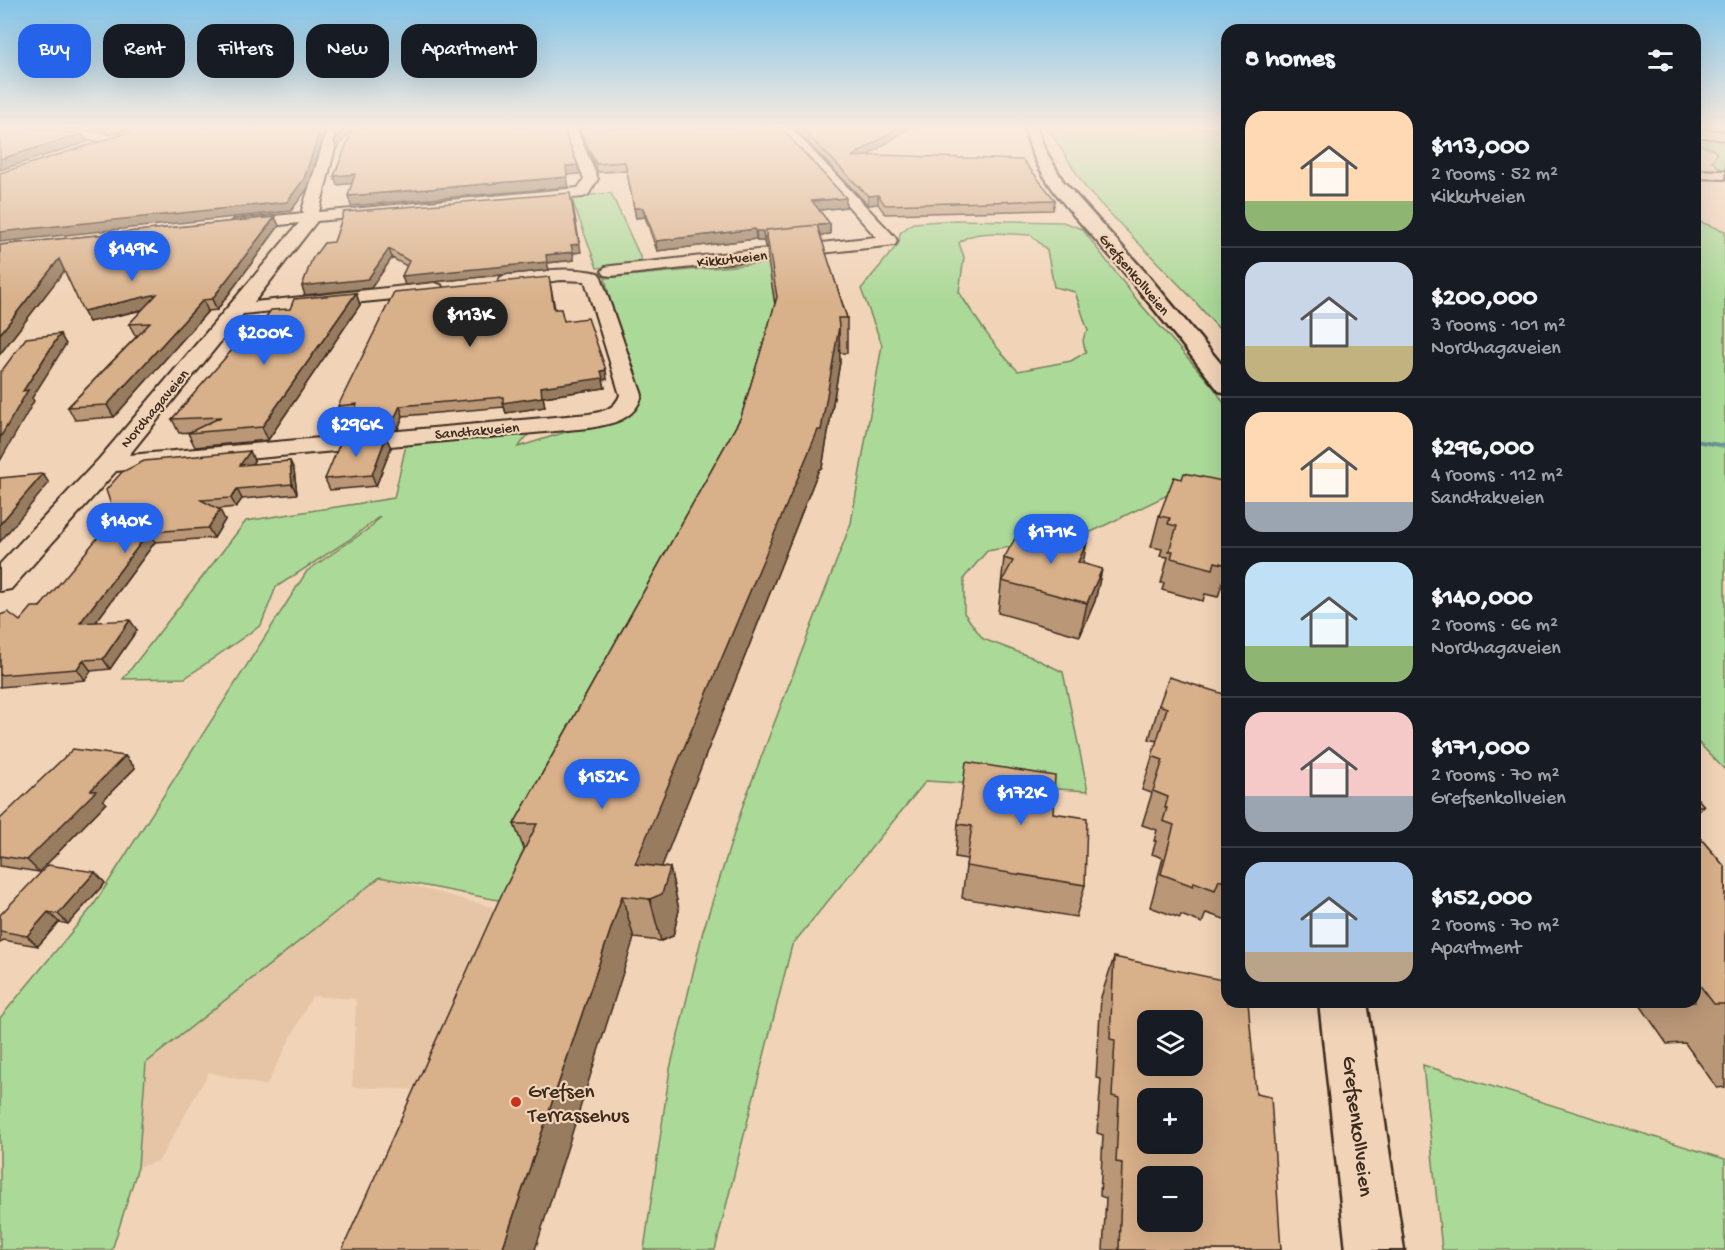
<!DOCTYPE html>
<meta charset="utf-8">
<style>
:root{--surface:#171b24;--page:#242831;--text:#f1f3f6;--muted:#9ea1a6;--line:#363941;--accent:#2563eb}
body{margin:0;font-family:"Gochi Hand",sans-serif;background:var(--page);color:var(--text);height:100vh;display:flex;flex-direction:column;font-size:22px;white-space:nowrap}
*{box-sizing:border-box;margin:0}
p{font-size:20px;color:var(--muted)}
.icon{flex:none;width:33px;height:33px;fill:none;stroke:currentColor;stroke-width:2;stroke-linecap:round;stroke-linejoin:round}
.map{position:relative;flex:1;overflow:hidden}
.drawer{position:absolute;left:1221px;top:24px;width:480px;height:984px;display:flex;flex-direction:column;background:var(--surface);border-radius:18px;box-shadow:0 6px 24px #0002}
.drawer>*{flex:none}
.top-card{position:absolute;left:18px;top:24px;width:570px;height:54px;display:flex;gap:12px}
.controls{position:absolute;left:1137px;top:1010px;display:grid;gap:12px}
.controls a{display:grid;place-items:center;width:66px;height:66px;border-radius:12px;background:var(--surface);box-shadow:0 6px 24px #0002;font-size:30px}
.price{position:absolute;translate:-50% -51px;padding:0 14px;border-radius:21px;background:var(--accent);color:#fff;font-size:20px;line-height:39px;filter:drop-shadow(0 2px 3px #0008)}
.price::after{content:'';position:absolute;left:50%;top:36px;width:18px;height:14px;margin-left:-9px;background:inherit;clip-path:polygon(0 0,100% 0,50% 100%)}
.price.active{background:#222;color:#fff}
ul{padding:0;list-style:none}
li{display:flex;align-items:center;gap:18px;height:150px;padding:0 24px}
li+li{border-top:2px solid var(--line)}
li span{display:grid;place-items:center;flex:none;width:168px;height:120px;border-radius:18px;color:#555}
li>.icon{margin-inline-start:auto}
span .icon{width:72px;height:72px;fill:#fffc;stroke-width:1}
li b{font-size:26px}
h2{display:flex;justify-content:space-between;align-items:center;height:72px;padding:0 24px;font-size:26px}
.tag{padding:0 21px;border-radius:18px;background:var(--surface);box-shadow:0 6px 24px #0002;font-size:21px;line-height:54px}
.tag.active{background:var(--accent);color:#fff}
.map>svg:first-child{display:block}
</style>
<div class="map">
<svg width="1725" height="1250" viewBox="0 0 1725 1250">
<rect width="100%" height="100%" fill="#f1d3b7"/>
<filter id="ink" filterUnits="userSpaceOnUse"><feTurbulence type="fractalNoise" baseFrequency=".0167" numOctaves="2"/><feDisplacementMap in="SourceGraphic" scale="12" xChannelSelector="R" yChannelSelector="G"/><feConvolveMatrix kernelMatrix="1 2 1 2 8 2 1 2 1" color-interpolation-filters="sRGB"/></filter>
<g filter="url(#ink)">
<path fill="#e6c5a7" d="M380,877l145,39 -77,175 -96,-4 4,-88 -44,-3 -46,90 -57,-14 -50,89 -21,6 8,-104z"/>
<path fill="#abd998" stroke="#73825b" stroke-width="1.5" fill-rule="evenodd" d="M1048,128h179v210l-37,-42 -103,-106z
M1695,136l30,3v31l-7,-3 -6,-6 5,-7 -3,-4 -19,-7z
M611,193l32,70 -46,5 -26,-71z
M956,220l107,2 19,7 55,71 78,89 12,19v81l-39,-4 -101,49 -100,17 -23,27v35l19,26 51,19 29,14 25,119 -162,-10 -134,164 -77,305h-71l26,-181 33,-138 41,-129 107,-279 31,-178 -21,-56 38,-46 1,-10 13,-10zM996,233l35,2 16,15 7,37 21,5 13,39c-7,6 -5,13 -2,21l-15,9 -53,10c-23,-23 -41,-51 -59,-79l5,-35 -5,-14c10,-10 24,-9 37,-10z
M1695,220l30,11v539l-30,-31z
M775,262l14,84 -276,557 -133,-26 -234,186 -8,104 -26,83h-112v-232l93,-112 214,-335 64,-44 9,-11 -28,22 -76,49 -15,38 -76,53 -62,1 123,-158 148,-23 12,-53 123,-11 -11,13 118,-37 -31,-132z
M1423,1065l302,94v91h-283z"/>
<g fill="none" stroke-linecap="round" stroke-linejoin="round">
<path fill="#6b9497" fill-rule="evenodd" d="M1695,439l30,5v4l-30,-5z"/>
<g stroke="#3b2a1e" stroke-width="4">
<path id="street" d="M35,128l83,6 6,4 -6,4 -73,-6 -9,-2z
M328,128h12l-21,84 259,-24 6,-9 -20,-51h12l22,51 -10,16 -5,2 -266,24 -63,81 180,-19 7,2 2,4 -2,4 -7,2 -191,19 -114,141 460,-41c13,-2 26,-5 31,-19l-35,-114 -24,-1 -53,7 -7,-2 -2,-4 2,-4 7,-2c31,-4 60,-9 90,-2l3,4 41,118c-7,25 -30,29 -53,33l-473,43 -105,118 -11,2v-27l99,-105 200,-236 -65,7 -8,-5 8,-5 70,-7 -2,-3z
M778,128h13l104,109 2,4 -2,4 -284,31 -6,-1 -3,-4 3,-4 6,-1 265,-29z
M1695,128l30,4v8l-30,-4z
M1695,170l30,1v8l-30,-1z"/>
</g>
<g stroke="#3b2a1e" stroke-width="5">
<path id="secondary" d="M1025,128h12l7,20 19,33 82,91 82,99v22l-8,-2c-33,-42 -66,-84 -100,-125 -35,-42 -84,-83 -94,-138z
M1319,1002h48l37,248h-58z"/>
</g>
<use href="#street" fill="#f1d3b7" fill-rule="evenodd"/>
<use href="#secondary" fill="#f1d3b7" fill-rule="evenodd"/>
</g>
<path fill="#ba9777" stroke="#3b2a1e" stroke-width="1.5" d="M58,128h75l-25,7 -6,-4z
M577,128h204l65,79 -27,3 11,14v10l-10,1 27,83v35h-8l1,9 -18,106 -3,1 -158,398 9,1 9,42 -6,26 -12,5 -27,-3 -110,-89 -10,-25 227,-407 34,-112 -7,-44 -1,-14h-2l-1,-6h-7l-1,-2 -99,12 -12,-34 -9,1 -9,-47 -29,1z
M794,128h115l-42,28 188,44 -2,10 -168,4 -7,-10 -10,1z
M275,217l4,9 -62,84 -9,1 -94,106 -39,3 -7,-13 70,-72h-3l-6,-11 14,-14 -54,12 -25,-52 -64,84v-109z
M324,243l257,9 -8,1 1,7 -27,3 2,7 -144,15 -3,-9 5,-10 -15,-8 -21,30 -66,7 -3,-9z
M549,277l6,32 52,70 -4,1 2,8 -62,9 2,10 -39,6 -2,-6 -101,9 -5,13 -44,4 -4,-10 3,-8 -11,1 -4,-10z
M356,293l4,12 -92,135 -73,7 -7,-14 2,-1 -11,1 -7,-14 67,-69 51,-41z
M386,437l5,11 -15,38 -46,4 -5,-11z
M250,451l4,10 -2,3 38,-3 4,9 3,24 -55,5 -6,8 -18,2 2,1 5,10 -11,18 -59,4 -59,80 41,8 -27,39 -19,2 -6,9 -85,7v-72l20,6z
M1182,479l45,3v86l-9,29 -13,-3 -2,7 -41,-11 2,-7h-3l7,-26 -8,-1 2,-7 -11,-2 8,-31z
M1004,558l79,6 19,5 -7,32 -15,35 -82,-23z
M1227,695v225l-21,-7 -4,10 -21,-8 -1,3 -30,-11 13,-49 -11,-4 4,-13h-2l3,-11 -15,-5 10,-32 -10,-3 15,-49 -8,-2 10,-34z
M125,756l10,12 -32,32 3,3 -67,69 -39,-6v-47z
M1695,796l9,10 -9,9z
M1053,813l32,72 -9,32 -114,-19 5,-39 -12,-2 3,-33z
M1695,832l30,35v220l-8,1 -32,-45 -18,1 -29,-42h57z
M95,872l10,11 -37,41 -9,-2 -21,24 -35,-6 -3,3v-28z
M1114,957l142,137 25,156h-178l3,-52 -6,-2 3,-61 -6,-2 4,-54 -5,-1 5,-81z"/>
<path fill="#977b61" stroke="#3b2a1e" stroke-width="1.5" d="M105,128h28l-25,7z
M321,128h5l-18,60 -17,23 -291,31v-10z
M344,128h9l-16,21 -3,-8z
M897,128h12l-57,38v-9z
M83,134l4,8 -87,28v-11z
M578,165l2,9 -13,1 -1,-9z
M355,174l3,9 -21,2 -3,-9z
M567,177l2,10 -218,19 -3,-10z
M878,195v9l-10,1v-9z
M846,198v9l-34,4v-10z
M572,200l9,52 -8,1 -2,-8z
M634,208h9l2,9 -9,1z
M275,217l4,9 -62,84 -5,-11z
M830,224v10l-17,2 -1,-10z
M755,229l1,10 -99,12 -1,-10z
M756,231h7l1,10h-7z
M764,237h2l1,10h-2z
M389,249l3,9 -21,30 -66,7 -3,-9z
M573,252l1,8 -27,3 2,7 -144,15 -3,-9 144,-21z
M59,259l6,11 -65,84v-20z
M356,293l4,12 -92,135 -6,-13z
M157,294l5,11 -73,17 -6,-11z
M203,300l5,11 -94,106 -7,-12z
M839,327l1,35 -18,106 -3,1 -170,430 -14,-35z
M60,334l6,10 -34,54 2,3 -34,60v-23l23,-47z
M606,370l1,9 -4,1 2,8 -62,9 2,10 -39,6 -3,-10 38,-16z
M400,406l3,10 -5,13 -4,-10z
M386,437l5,11 -15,38 -4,-11z
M250,451l4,10 -9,14 -5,-10z
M290,461l4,9 3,24 -5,-10z
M43,474l6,9 -49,59v-18z
M237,489l5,10 -6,8 -5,-9z
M220,510l5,10 -11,18 -6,-10z
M149,532l6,10 -68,92 -7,-11z
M1087,542l-6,32 -3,-12z
M1102,569l-7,32 -15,35 7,-33z
M130,620l7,10 -27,39 -7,-10z
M83,660l8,11 -6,9 -8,-11z
M125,756l10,12 -32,32 3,3 -67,69 -12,-12 64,-70z
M670,868l9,42 -6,26 -12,5 -11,-42z
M95,872l10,11 -37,41 -10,-10z
M622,896l12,42 -99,312h-33z
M48,912l11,10 -21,24 -11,-10z"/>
<path fill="#d8b08a" stroke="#3b2a1e" stroke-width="1.5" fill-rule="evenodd" d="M0,128h31l52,6 -83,25z
M143,128h178l-17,51 -17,23 -287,30v-59z
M337,128h7l-10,13z
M353,128h210l15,37 -12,1 1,11 -219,19 7,-22 -21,2z
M579,128h202l65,70 -34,3 18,23 -64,6v7h-2l-1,-6h-7l-1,-2 -99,12 -13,-33h-9l-9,-46 -29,2z
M801,128h96l-45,29 29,-2 142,5 32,40 -170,5 -7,-10 -10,1z
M570,193l9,51 -8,1 2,7 -27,3 1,7 -145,14 7,-15 -20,-12 -21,30 -66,7 10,-27 12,-16 10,-1 10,-30z
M275,217l-63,82 -9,1 -96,105 -39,2 82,-84 -21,1 28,-30 -74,17 -24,-52 -59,75v-89z
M817,225l30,93h-9l1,9 -18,103h-3l-183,434 35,4 -8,26 -12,5 -28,-3 -120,354h-160l157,-350 38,-76h-23l227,-407 36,-120 -11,-67z
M549,277l5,32h7l3,12 24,-3 18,52 -5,1 2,7 -62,9 1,10 -39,6v-6l-103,9 -6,13 -44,4 7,-19 -19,2 56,-114z
M356,293l-94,134 -74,6 33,-16 -49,2 60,-69h7l6,-5 26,-35 19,-1 4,-10z
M60,334l-37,57 5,-1 -28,48v-65l26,-35z
M386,437l-14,38 -47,4 16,-38z
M250,451l-10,14 50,-4 2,23 -55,5 -6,9 -30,2 19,10 -12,18 -59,4 -69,91 50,-3 -27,39 -20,1 -6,9 -77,6v-60l8,-3 12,9 12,-14h8l75,-90 -9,-27 16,-18 22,-11z
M1184,473l43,9v83l-12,-3 -2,7 -42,-11 2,-7h-4l8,-25 -9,-2 2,-6 -11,-2 15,-39 8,2z
M43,474l-43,50v-46z
M1022,526l65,16 -9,20 24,7 -15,34 -85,-22 11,-20 -9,-3z
M1169,677l58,18v188l-8,-3 -4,10 -21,-8 -1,4 -32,-12 13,-49 -11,-4 4,-13h-2l3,-11 -15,-6 10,-31 -11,-4 15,-48 -8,-3z
M73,749l52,7 -34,34 5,1 -69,69 -27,-4v-37z
M966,762l89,14 -2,37 34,5 -2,67 -119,-19 6,-40 -14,-2z
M1695,796l9,10h-9z
M1695,832l30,35v137h-11l-19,-25z
M48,865l47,7 -37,42 -10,-2 -21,24 -27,-5v-16z
M1114,957l113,24v21h21l8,92 15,3 10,153h-162l3,-87 -6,-1 3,-64 -7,-2 3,-56 -5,-1zM1148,1020h44v45h-44zM1148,1098h44v45h-44zM1148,1176h44v45h-44z"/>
</g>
<linearGradient id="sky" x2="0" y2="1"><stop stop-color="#83c4e8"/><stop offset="0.42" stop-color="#f9ebdf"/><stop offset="1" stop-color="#f9ebdf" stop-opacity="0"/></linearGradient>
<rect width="1725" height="302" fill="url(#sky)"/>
<circle fill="#c8321e" stroke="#f1d3b7" stroke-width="2" cx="516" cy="1102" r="6"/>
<g text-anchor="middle" stroke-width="4.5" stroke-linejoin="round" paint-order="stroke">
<g font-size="15" fill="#3b2a1e" stroke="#f1d3b7">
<text transform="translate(732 258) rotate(-6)" y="5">Kikkutveien</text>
<text transform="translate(1135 274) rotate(50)" y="5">Grefsenkollveien</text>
<text transform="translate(154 408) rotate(-50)" y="5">Nordhagaveien</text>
<text transform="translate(477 430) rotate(-5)" y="5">Sandtakveien</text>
</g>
<g font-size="21" fill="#3b2a1e" stroke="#f1d3b7" text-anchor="start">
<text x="528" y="1097">Grefsen<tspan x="528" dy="24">Terrassehus</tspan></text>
</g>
<g font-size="21" fill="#3b2a1e" stroke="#f1d3b7">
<text transform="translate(1359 1126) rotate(83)" y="7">Grefsenkollveien</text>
</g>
</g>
</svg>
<div class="controls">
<a><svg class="icon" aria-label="layers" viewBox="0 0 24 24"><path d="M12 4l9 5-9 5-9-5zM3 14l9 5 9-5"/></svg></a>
<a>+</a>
<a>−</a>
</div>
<b class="price" style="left:132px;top:282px">$149K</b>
<b class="price active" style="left:470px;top:348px">$113K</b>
<b class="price" style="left:264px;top:366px">$200K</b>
<b class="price" style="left:356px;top:458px">$296K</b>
<b class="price" style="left:125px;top:554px">$140K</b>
<b class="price" style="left:1051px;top:565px">$171K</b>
<b class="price" style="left:602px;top:810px">$152K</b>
<b class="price" style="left:1021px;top:826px">$172K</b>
<div class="top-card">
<a class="tag active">Buy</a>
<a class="tag">Rent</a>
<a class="tag">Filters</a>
<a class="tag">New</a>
<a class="tag">Apartment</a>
</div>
<section class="drawer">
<h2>8 homes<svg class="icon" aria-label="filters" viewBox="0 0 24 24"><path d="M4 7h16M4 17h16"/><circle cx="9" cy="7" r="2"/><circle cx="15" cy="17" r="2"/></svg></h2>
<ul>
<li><span style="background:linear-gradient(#ffd9b3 75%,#8fb573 0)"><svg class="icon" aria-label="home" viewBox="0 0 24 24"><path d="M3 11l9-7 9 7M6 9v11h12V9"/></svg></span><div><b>$113,000</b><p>2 rooms · 52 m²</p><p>Kikkutveien</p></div></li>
<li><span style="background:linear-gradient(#c9d6e8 70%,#c2b280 0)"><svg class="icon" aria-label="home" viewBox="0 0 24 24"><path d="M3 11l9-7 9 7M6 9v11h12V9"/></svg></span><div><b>$200,000</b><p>3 rooms · 101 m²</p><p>Nordhagaveien</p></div></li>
<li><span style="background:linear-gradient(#ffd9b3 75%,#9aa5b1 0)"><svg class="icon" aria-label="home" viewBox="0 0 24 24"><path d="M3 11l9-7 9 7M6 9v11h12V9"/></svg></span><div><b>$296,000</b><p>4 rooms · 112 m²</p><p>Sandtakveien</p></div></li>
<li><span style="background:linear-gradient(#bfe0f5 70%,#8fb573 0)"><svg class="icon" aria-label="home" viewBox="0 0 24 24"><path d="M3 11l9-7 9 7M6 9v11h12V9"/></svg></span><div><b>$140,000</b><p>2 rooms · 66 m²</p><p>Nordhagaveien</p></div></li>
<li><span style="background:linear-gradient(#f6c9c9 70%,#9aa5b1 0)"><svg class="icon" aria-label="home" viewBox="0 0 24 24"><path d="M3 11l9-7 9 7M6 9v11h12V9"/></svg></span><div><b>$171,000</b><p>2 rooms · 70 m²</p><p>Grefsenkollveien</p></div></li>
<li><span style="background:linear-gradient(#a9c7e8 75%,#b9a48a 0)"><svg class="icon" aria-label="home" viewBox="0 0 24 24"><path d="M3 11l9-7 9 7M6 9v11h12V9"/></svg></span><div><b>$152,000</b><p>2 rooms · 70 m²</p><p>Apartment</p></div></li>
</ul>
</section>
</div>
